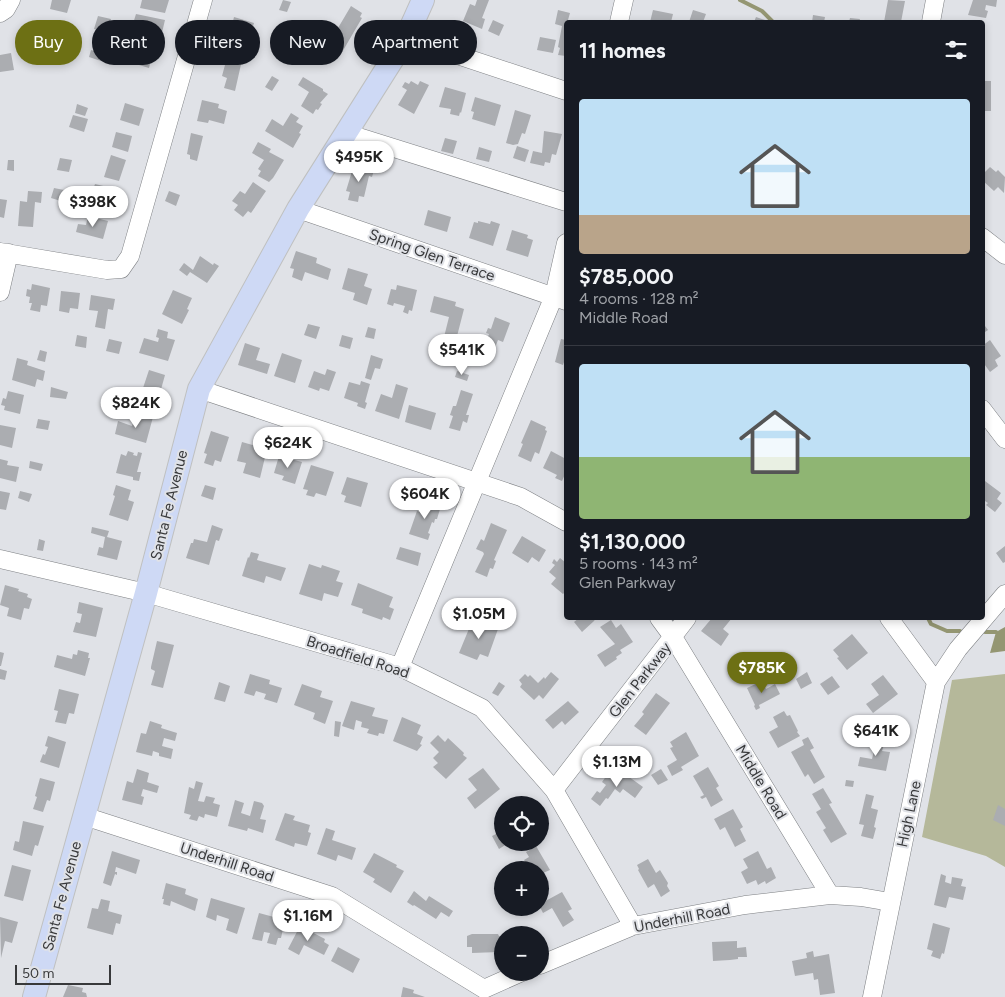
<!DOCTYPE html>
<meta charset="utf-8">
<style>
:root{--surface:#171b24;--page:#20242c;--text:#f1f3f6;--muted:#9ea1a6;--line:#363941;--accent:#6d7014}
body{margin:0;font-family:Figtree,sans-serif;background:var(--page);color:var(--text);height:100vh;display:flex;flex-direction:column;font-size:19px;white-space:nowrap}
*{box-sizing:border-box;margin:0}
p{font-size:16px;color:var(--muted)}
.icon{flex:none;width:28px;height:28px;fill:none;stroke:currentColor;stroke-width:2;stroke-linecap:round;stroke-linejoin:round}
.map{position:relative;flex:1;overflow:hidden}
.drawer{position:absolute;left:564px;top:20px;width:421px;height:600px;display:flex;flex-direction:column;background:var(--surface);border-radius:5px;box-shadow:0 2px 8px #0003}
.drawer>*{flex:none}
.top-card{position:absolute;left:15px;top:20px;width:474px;height:45px;display:flex;gap:10px}
.buttons{position:absolute;left:494px;top:796px;display:grid;gap:10px}
.buttons a{display:grid;place-items:center;width:55px;height:55px;border-radius:50%;background:var(--surface);box-shadow:0 2px 8px #0003;font-size:25px}
.scale{position:absolute;left:15px;bottom:12px;width:96px;box-sizing:border-box;padding-left:5px;border:2px solid #38393b;border-top:0;font-size:14px;line-height:18px;white-space:nowrap;color:#38393b;-webkit-text-stroke:4px #e0e2e7;paint-order:stroke}
.price{position:absolute;translate:-50% -42px;padding:0 11px;border-radius:18px;background:#fff;color:#222;font-size:16px;line-height:32px;filter:drop-shadow(0 1px 2px #0008)}
.price::after{content:'';position:absolute;left:50%;top:30px;width:15px;height:11px;margin-left:-8px;background:inherit;clip-path:polygon(0 0,100% 0,50% 100%)}
.price.on{background:var(--accent);color:#fff}
ul{padding:0;list-style:none}
li{display:grid;align-content:center;gap:10px;height:265px;padding:0 15px}
li+li{border-top:1px solid var(--line)}
li span{display:grid;place-items:center;height:155px;border-radius:5px;color:#555}
li>.icon{margin-inline-start:auto}
span .icon{width:90px;height:90px;fill:#fffc;stroke-width:1}
li b{font-size:21px}
h2{display:flex;justify-content:space-between;align-items:center;height:60px;padding:0 15px;font-size:21px}
.tag{padding:0 18px;border-radius:22px;background:var(--surface);box-shadow:0 2px 8px #0003;font-size:18px;line-height:45px}
.tag.on{background:var(--accent);color:#fff}
.map>svg:first-child{display:block}
</style>
<div class="map">
<svg width="1005" height="997" viewBox="0 0 1005 997">
<rect width="100%" height="100%" fill="#e0e2e7"/>
<path fill="#b5b89a" d="M1005,674v193l-19,-11 -64,-19 30,-157z"/>
<path fill="#949672" d="M1005,627v24l-15,2 6,-21z"/>
<g fill="none" stroke-linecap="round" stroke-linejoin="round">
<path stroke="#949672" stroke-width="4" d="M740,0l22,11 11,11
M928,618l3,6 16,7h13
M985,632h11"/>
</g>
<path fill="#abadb1" d="M52,0h19l-4,13 -17,-4z
M142,0h27l-4,13 -25,-5z
M283,0l8,2 -4,10 -8,-2z
M477,0h12l-7,18 3,1 -3,10 -19,-8 7,-17 5,2z
M888,0l17,1 -4,21h-17z
M973,0h24l-1,7 -10,-2 -1,5 3,1 -2,7 -18,-3z
M351,6l11,7 -2,4 2,1 -21,36 -9,-5 5,-6 -14,-9 6,-11 9,5z
M558,10l12,3 -2,7 6,2h-8v34l-8,-1 2,-7 -2,-1 4,-21 -7,-2z
M653,10l20,4 -2,8h-21z
M693,10l13,4 -3,8h-14z
M136,14l29,6 -5,21 -26,-7 -3,-4z
M813,15l12,2 -1,5h-12z
M98,16l13,3 -4,13 -13,-3z
M234,17l20,6 -2,7 3,1 -2,9 -23,-7z
M756,17l12,4 -1,1h-13z
M850,18l10,1 -1,3h-10z
M493,20l11,5 -5,11 -11,-5z
M45,27l13,13 -20,20 -13,-13z
M540,37l16,3 -3,13 -16,-3z
M137,42l17,5 -5,21 -20,-6z
M91,50l12,4 -2,7 -12,-4z
M11,53l3,17 -14,2v-17z
M224,55l18,5 -7,31 -11,-3 3,-10 -5,-2 3,-11 -3,-1z
M272,76l7,4 -7,11 -7,-4z
M303,77l20,12v2l5,3 -8,9 2,1 -4,6 -2,-1 -3,5 -12,-8 8,-14 -11,-7z
M411,81l7,4 2,-4 9,4 -15,29 -16,-9 9,-15 -5,-3 3,-5 4,2z
M982,81h9v30h-9z
M445,87l21,6 -5,20 -1,-1 -1,4 -9,-2 1,-5 -12,-2z
M475,97l26,8 -6,21 -23,-7 2,-7 -3,-1z
M202,100l17,4 -1,4 9,3 -3,13 -15,-4 -1,3 -11,-2z
M125,103l19,6 -5,17 -19,-6z
M77,104l11,4 -3,8 -10,-3z
M515,110l16,5 -6,19 -3,-1 -4,11 -5,1 -7,-2z
M291,113l8,5 -3,4 7,4 -4,7 2,1 -8,14 -28,-17 7,-12 11,7z
M73,115l15,4 -4,13 -15,-5z
M544,131l18,3 -6,21 -4,-1 -2,9 -5,-1 -1,4 -14,-3 3,-12 9,2z
M116,132l16,4 -4,16 -16,-5z
M191,133l12,3 -6,25 -7,-2v-4l-3,-1z
M445,138l12,3 -4,13 -12,-3z
M258,142l13,7 -2,3 15,8 -11,18 -4,4 -11,-6 3,-5 -3,-2 6,-9 -12,-7z
M517,146l12,4 -4,12 -12,-4z
M479,147l13,4 -3,11 -13,-3z
M111,155l15,5 -7,21 -15,-4z
M60,158l12,2 -3,12 -12,-2z
M8,160h6v11l-7,-1z
M356,165l18,5 -2,7 -3,-1 -5,21 -5,-1 -1,6 -10,-2 2,-8 -4,-1 6,-20h3z
M990,167l6,5 2,-2 7,7 -1,16 -6,-6 -4,4 -12,-11v-5z
M253,182l13,9 -15,22 -3,-2 -5,6 -9,-7 4,-5 -6,-4 8,-10 5,3z
M95,184l21,5 -7,20 -11,-3 1,-5 -9,-3z
M54,188l10,2 -3,11 -10,-3z
M28,191l14,1 -1,11 -6,-1 -2,25 -15,-1 2,-25 7,1z
M169,191l11,4 -4,11 -11,-5z
M0,199l7,1 -3,18 -4,-1z
M428,210l23,7 -4,15 -23,-7z
M88,216l20,5 -5,18 -27,-7 2,-8 8,1z
M478,221l12,3 1,-3 9,3 -7,22 -24,-8 5,-16 4,1z
M512,230l16,5 -1,3 6,2 -5,17 -22,-7z
M296,251l21,7 -1,5 15,6 -3,11 -23,-8 -3,9 -10,-4 2,-8 -4,-1z
M200,256l13,9 1,-2 5,3 -12,17 -17,-11 -3,4 -8,-6 5,-7 9,7z
M348,268l20,6 -4,12 8,3 -5,16 -14,-5 2,-7 -13,-4z
M32,284l18,4 -3,18 -6,-1 -1,7 -10,-2 2,-7h-3l1,-6 -4,-1 1,-7 4,1z
M397,285l20,5 -5,21 -3,-1 -1,4 -5,-2 2,-6 -11,-3 -1,3 -6,-2 4,-15 5,1z
M173,290l19,8 -5,11 2,1 -7,14 -20,-10z
M61,291l19,2 -2,16 -8,-1 -1,5 -10,-2z
M91,295l24,4 -2,11 -5,-1 -3,20 -10,-2 3,-16 -9,-1z
M434,296l22,6 -1,4 9,3 -9,35 -12,-3 6,-24 -19,-5z
M495,317l15,6 -7,19 -5,-2 -4,10 -10,-3 5,-13 -3,-1 2,-5 3,1z
M982,322l6,8 -6,4z
M308,324l12,3 -4,12 -12,-4z
M368,327l8,2 -2,10 -9,-2z
M158,329l10,3 -1,6 8,2 -7,21 -29,-8 5,-15 14,4 1,-4 -3,-1z
M77,335l10,2 -1,11 -11,-2z
M342,335l11,3 -3,11 -11,-3z
M109,339l13,3 -3,12 -13,-3z
M561,339l5,1v16l-3,9 -8,-3z
M990,340l11,16 -6,4 3,6 -8,6 -8,-11v-15z
M245,343l15,5 -4,12 14,4 -3,10 -29,-9z
M40,350l7,2 -2,10 -8,-2z
M282,353l20,7 -7,23 -21,-7z
M371,355l12,4 -3,10 -5,-1 -4,12 -6,-2z
M17,358l11,3 -1,4 18,6 -2,10 -6,-2 -2,8 -23,-7z
M327,369l9,3 -7,19 -9,-3 -1,3 -11,-4 6,-16 11,4z
M149,370l16,5 -5,18 -17,-5z
M457,371l12,4 -2,6 -12,-4z
M361,381l9,3 -5,18 2,1 -2,6 -8,-3 1,-3 -14,-5 5,-16 11,3z
M396,384l12,4 -9,31 -24,-8 6,-17 11,4z
M51,387l17,5 -2,7 -16,-2z
M131,387l12,3 -2,10 -12,-3z
M461,390l12,4 -7,21h3l-2,8 -4,-2 -3,10 -11,-3 4,-12 -3,-1 3,-9h3z
M8,391l16,4 -4,19 -16,-4 1,-4 -4,-1 2,-7 3,1z
M111,396l14,4 -4,13 -13,-4z
M409,405l27,8 -5,17 -26,-8z
M141,414l12,3 -7,26 -31,-9 3,-13 14,5 3,-8 4,1z
M38,419l12,2 -2,9 -12,-2z
M531,420l15,7 -1,3 2,1 -8,23 -4,-2 -4,10 -13,-6 5,-12 -2,-1z
M0,425l16,3 -4,20 -12,-3z
M211,431l18,6 -8,25 -6,-2 -2,6 -9,-3 3,-9 -3,-1z
M242,442l25,7 -7,29 -17,-5 3,-10 -9,-2z
M128,451l6,2 -1,2 4,1 1,-4 4,1 -5,19h4l-2,9 -6,-1v-3l-17,-4 5,-19 5,2z
M551,451l15,8v13l-4,9 -7,-3 2,-3 -14,-7z
M279,456l23,6 -7,22 -13,-4 2,-4 -10,-3z
M0,459l8,2 -1,4 12,2 -3,15 -16,-4z
M30,461l13,3 -2,7 -12,-3z
M311,465l23,7 -8,24 -10,-3 -2,4 -8,-2 2,-5 -5,-1z
M347,477l21,6 -7,24 -17,-5 2,-6 -5,-2z
M985,481l16,12 -4,6 5,4 -7,9 -9,-7 2,-2 -6,-4v-15z
M116,485l15,5 -3,10 6,2 -6,19 -19,-6 6,-19 -2,-1z
M205,485l11,3 -3,12 -12,-4z
M0,491l10,2 -4,17 -6,-1z
M20,491l12,3 -3,8 -11,-4z
M427,498l5,2 5,8 3,1 -3,10h-2l-1,4 -2,-1 -4,11 2,1 -2,6 -19,-6 8,-23 5,2z
M491,523l16,7 -13,30 2,1 -3,8 -3,-1 -3,9 -12,-5 9,-18 -1,-2 -7,-3 5,-10 3,2z
M212,525l11,4 -4,12 -3,-1 -7,25 -23,-7 5,-15h2l1,-4 13,3z
M92,527l17,4 -2,6 15,4 -5,19 -20,-5 2,-8 4,1 2,-11 -14,-4z
M522,536l24,14 -7,12 -7,-5 -4,6 -16,-10z
M39,539l6,2 -2,10 -6,-1z
M1005,546v16l-2,1 -7,-10z
M400,547l21,6 -3,13 -22,-7z
M251,552l8,2 -2,6 29,8 -5,13 -15,-5 -2,7 -22,-7 6,-19 1,1z
M560,558l6,5v28l-3,3 -12,-10 5,-6 -7,-6 6,-7 -3,-2 2,-4 3,3z
M309,564l12,4 1,-3 18,6 -4,10 7,2 -5,14 -14,-4 -2,8 -23,-7z
M358,583l35,14 -4,10 5,2 -4,11 -7,-3 -1,3 -20,-7 1,-4 -12,-4z
M5,585l14,4 -1,2 10,3 -1,3 5,2 -3,10 -5,-1 -3,12 -14,-4 2,-8 -9,-3z
M79,602l24,6 -7,29 -23,-5 3,-10 4,1 2,-9 -5,-1z
M579,618h17l-2,3 -12,11 -8,-10z
M712,618h20l-9,11 6,5 -8,12 -20,-15z
M473,619l11,4 2,-4 4,2 -1,4 9,4 -10,28 -8,-3 -3,6 -18,-7z
M611,620l5,8 5,-4 12,18 -13,8 2,3 -6,4 1,2 -12,8 -8,-12 18,-11 -15,-17z
M852,634l16,19 -21,17 -10,-12 2,-1 -6,-7z
M157,641l17,4 -11,43 -12,-3 4,-14 -4,-2v-2z
M78,650l11,3 -1,5h2l-5,18 -31,-9 3,-12 15,4 1,-5 4,1z
M0,652l4,1 -3,13h-1z
M0,669l7,2 -2,9 -5,-1z
M551,672l8,7 -16,20 -4,-4 -5,5 -14,-13 2,-3 -3,-4 6,-6 3,3 2,-2 8,8 6,-6 1,2z
M807,672l5,11 -11,6 -5,-10z
M250,674l20,6 -1,4 13,4 -5,15 -13,-4 2,-5 -10,-3 -2,5 -10,-3z
M883,675l15,19 -25,19 -7,-9 13,-9 -8,-11z
M832,676l8,11 -12,8 -8,-11z
M762,681l4,8 9,-5 5,10 -21,11 1,3 -4,2 -2,-4 1,-1 -8,-17z
M219,682l11,4 -5,16 -11,-3z
M499,682l6,4 -7,10 -6,-3z
M302,684l20,7 -2,6 13,4 -8,23 -12,-5 2,-6 -21,-8z
M59,689l20,5 -5,20 -5,-1 -3,11 -11,-2 3,-11 -4,-1z
M656,693l14,10 -24,32 -12,-9 10,-12 -2,-2z
M351,701l24,7 -3,8 16,4 -4,14 -5,-1 -1,3 -11,-3 2,-4 -8,-2 1,-5 -6,-2 -2,10 -12,-4z
M568,701l11,11 -14,13 -3,-4 -9,8 -8,-9z
M784,711l3,5 3,-1 8,16 -1,1 3,4 -22,12 -9,-16 9,-5 -5,-10z
M402,717l19,8 -4,9 6,3 -3,7 2,1 -5,6 -24,-10z
M150,721l12,4 -1,3 16,5 -2,8 -11,-3 -2,8 11,3 -2,10 -12,-3v-3l-6,-2 -1,5 -16,-4 5,-19 5,1z
M335,721l6,1 -2,15 -5,-1z
M686,732l13,24 -18,11 2,3 -11,6 -5,-10 10,-6 -7,-12 3,-1 -3,-5z
M438,735l7,7 3,-4 16,15 -1,2 4,3 -21,21 -13,-12 5,-4 -5,-5 6,-6 -9,-9z
M48,736l18,6 -7,26 -19,-6 3,-8 2,1 3,-8 -3,-1z
M808,737l6,11 -4,2 15,27 -11,7 -6,-10 -3,3 -14,-25 13,-7 -2,-5z
M874,738l11,3 -3,10 8,1 -4,19 -28,-5 2,-9 12,2 2,-9 -3,-1z
M708,767l11,19 -3,2 7,12 -12,7 -5,-10 -4,2 -2,-2 4,-2 -11,-19z
M483,768l17,21 -25,20 -8,-11 10,-8 -9,-11z
M137,769l12,4 -2,9 12,4 -2,7 -14,-4 -2,7 3,1 -2,8 -20,-5 5,-19 6,2z
M661,769l7,11 -10,5 -7,-10z
M610,771l11,9 4,-6 18,13 -8,11 -12,-9 -3,4 -5,-4 -7,10 -2,-1 -6,8 -9,-7 6,-8 3,2 6,-8 -4,-3z
M40,778l15,4 -5,19 -3,-1 -4,12 -10,-3 4,-12 -2,-1z
M846,780l8,1 -1,6 -8,-1z
M196,781l7,2 -5,18 6,1 2,-6 9,2 -2,5 7,2 -3,12 -12,-3 -1,4 -5,-2 -2,5 -8,-2 2,-4 -7,-2 5,-26 5,2z
M823,788l9,15 -3,1 18,30 -16,9 -8,-13 3,-2 -10,-16 5,-3 -9,-15z
M866,794l8,2 -3,12 7,2 -4,17 2,1 -3,11 -12,-3 3,-11 -5,-1z
M235,800l9,3 -3,10 9,3 4,-15 8,2 2,3 -4,13 6,1 -3,13 -15,-5 -1,3 -19,-5z
M998,805l7,4v17l-12,-6z
M733,809l10,18 -3,2 6,12 -11,6 -10,-20 -5,3 -6,-11z
M285,813l10,3 -2,4 17,5 -2,7 3,1 -4,13 -12,-3 -1,4 -19,-7z
M23,821l21,5 -6,20 -3,-1 -3,11 -19,-6 2,-9 4,1z
M326,828l9,3 -3,9 24,8 -4,12 -14,-5 -2,6 -19,-7z
M502,831v11h8l-11,7 -7,-13z
M536,846l14,24 -7,3 6,9 -9,5v-17h-10l-6,-10 5,-3 -3,-5z
M112,851l28,9 -4,14 -20,-7 -1,5h2v3l-2,-1 -4,12 -8,-3z
M758,851l9,18 4,-2 5,11 -10,6 -1,-3 -7,4 -2,-5 -9,4 -6,-12 7,-4 -5,-9z
M374,853l23,12 -1,2 8,4 -13,22 -18,-11 2,-3 -12,-7z
M648,859l8,14 4,-3 8,13 -1,3 3,5 -9,6 -7,-13 -6,4 -10,-18 1,-1 -2,-4z
M12,865l19,5 -8,31 -19,-5z
M941,874l5,2 -1,6 6,2 1,-7 11,2 -2,7 5,1 -3,13 -14,-3 -3,11 -12,-3z
M166,883l20,6 -1,5 13,5 -3,12 -24,-10 -1,5 -7,-2 1,-5h-2z
M414,891l12,10 3,-5 24,15 -4,6 -8,-5 -5,7 -22,-14 -1,1 -6,-4z
M562,892l10,17 -4,2 6,9 -11,7 -11,-19 -9,5 -3,-6v-3z
M211,898l34,10 -8,26 -11,-4 3,-11 -12,-4 -1,6 -10,-4z
M101,899l9,2 -2,10 14,4 -2,9 -4,-1 -3,12 -26,-7 5,-20 6,1z
M259,913l26,7 -4,18h-3l-2,7 -9,-2 3,-10 -6,-1 -2,9 -10,-2z
M0,917l18,5 -6,21 -7,-2 -4,17z
M933,923l17,5 -6,26 -2,-1 -2,6 -9,-3 2,-5 -6,-2z
M300,926l25,13 -1,3 5,3 -5,10 -20,-10 -5,10 -11,-6z
M472,934h26l1,2h3v12h-3v4l-27,1v-6h-5v-11z
M737,941v7l9,-1 1,10h-9v2l-8,1 -17,1 -1,-19z
M338,947l22,12 -7,14 -22,-12z
M813,951l1,6 15,-3 6,39 -15,2 -2,-16 -4,1 -1,-7 -18,3 -3,-15 15,-3 -1,-5z
M68,985l15,3 -1,4 4,1 1,4h-24z
M403,987l11,3 -1,3 12,4h-24z"/>
<g fill="none" stroke-linecap="round" stroke-linejoin="round">
<g stroke="#7e8084" stroke-width="19">
<path id="minor" d="M0,13l6,-4 5,-9
M619,22l5,-22
M931,22l4,-22
M406,38l160,53
M346,133l220,69
M298,209l268,92
M982,237l23,18
M0,252l107,18 14,-1 9,-13 73,-256
M0,292l9,-39
M199,389l322,108 45,25
M982,409l23,30
M0,559l146,34 254,74 82,41 72,82 79,136
M659,618l14,19 157,258 31,2 29,5
M889,618l47,64
M400,667l154,-371 12,-53
M554,790l133,-172
M84,816l248,80 152,93
M540,965l93,-39 112,-21 85,-10
M484,989l38,-17
M872,997l64,-315 22,-33 47,-55"/>
</g>
<g stroke="#bfc0c0" stroke-width="24">
<path id="major" d="M34,997l112,-404 53,-204 99,-180 108,-171 17,-38"/>
</g>
<use href="#minor" stroke="#fff" stroke-width="18"/>
<use href="#major" stroke="#ced9f5" stroke-width="22"/>
</g>
<g text-anchor="middle" stroke-width="4" stroke-linejoin="round" paint-order="stroke">
<g font-size="15" fill="#38393b" stroke="#e0e2e7">
<text transform="translate(432 255) rotate(19)" y="5">Spring Glen Terrace</text>
<text transform="translate(169 505) rotate(-76)" y="5">Santa Fe Avenue</text>
<text transform="translate(358 657) rotate(18)" y="5">Broadfield Road</text>
<text transform="translate(640 680) rotate(-52)" y="5">Glen Parkway</text>
<text transform="translate(761 782) rotate(59)" y="5">Middle Road</text>
<text transform="translate(909 814) rotate(-78)" y="5">High Lane</text>
<text transform="translate(227 862) rotate(18)" y="5">Underhill Road</text>
<text transform="translate(62 896) rotate(-75)" y="5">Santa Fe Avenue</text>
<text transform="translate(682 918) rotate(-11)" y="5">Underhill Road</text>
</g>
</g>
</svg>
<div class="buttons">
<a><svg class="icon" aria-label="locate" viewBox="0 0 24 24"><circle cx="12" cy="12" r="6"/><path d="M12 2v4M12 18v4M2 12h4M18 12h4"/></svg></a>
<a>+</a>
<a>−</a>
</div>
<div class="scale">50 m</div>
<b class="price" style="left:359px;top:183px">$495K</b>
<b class="price" style="left:93px;top:228px">$398K</b>
<b class="price" style="left:462px;top:376px">$541K</b>
<b class="price" style="left:136px;top:429px">$824K</b>
<b class="price" style="left:288px;top:469px">$624K</b>
<b class="price" style="left:425px;top:520px">$604K</b>
<b class="price" style="left:479px;top:640px">$1.05M</b>
<b class="price on" style="left:762px;top:694px">$785K</b>
<b class="price" style="left:876px;top:757px">$641K</b>
<b class="price" style="left:617px;top:788px">$1.13M</b>
<b class="price" style="left:308px;top:942px">$1.16M</b>
<div class="top-card">
<a class="tag on">Buy</a>
<a class="tag">Rent</a>
<a class="tag">Filters</a>
<a class="tag">New</a>
<a class="tag">Apartment</a>
</div>
<section class="drawer">
<h2>11 homes<svg class="icon" aria-label="filters" viewBox="0 0 24 24"><path d="M4 7h16M4 17h16"/><circle cx="9" cy="7" r="2"/><circle cx="15" cy="17" r="2"/></svg></h2>
<ul>
<li><span style="background:linear-gradient(#bfe0f5 75%,#b9a48a 0)"><svg class="icon" aria-label="home" viewBox="0 0 24 24"><path d="M3 11l9-7 9 7M6 9v11h12V9"/></svg></span><div><b>$785,000</b><p>4 rooms · 128 m²</p><p>Middle Road</p></div></li>
<li><span style="background:linear-gradient(#bfe0f5 60%,#8fb573 0)"><svg class="icon" aria-label="home" viewBox="0 0 24 24"><path d="M3 11l9-7 9 7M6 9v11h12V9"/></svg></span><div><b>$1,130,000</b><p>5 rooms · 143 m²</p><p>Glen Parkway</p></div></li>
</ul>
</section>
</div>
